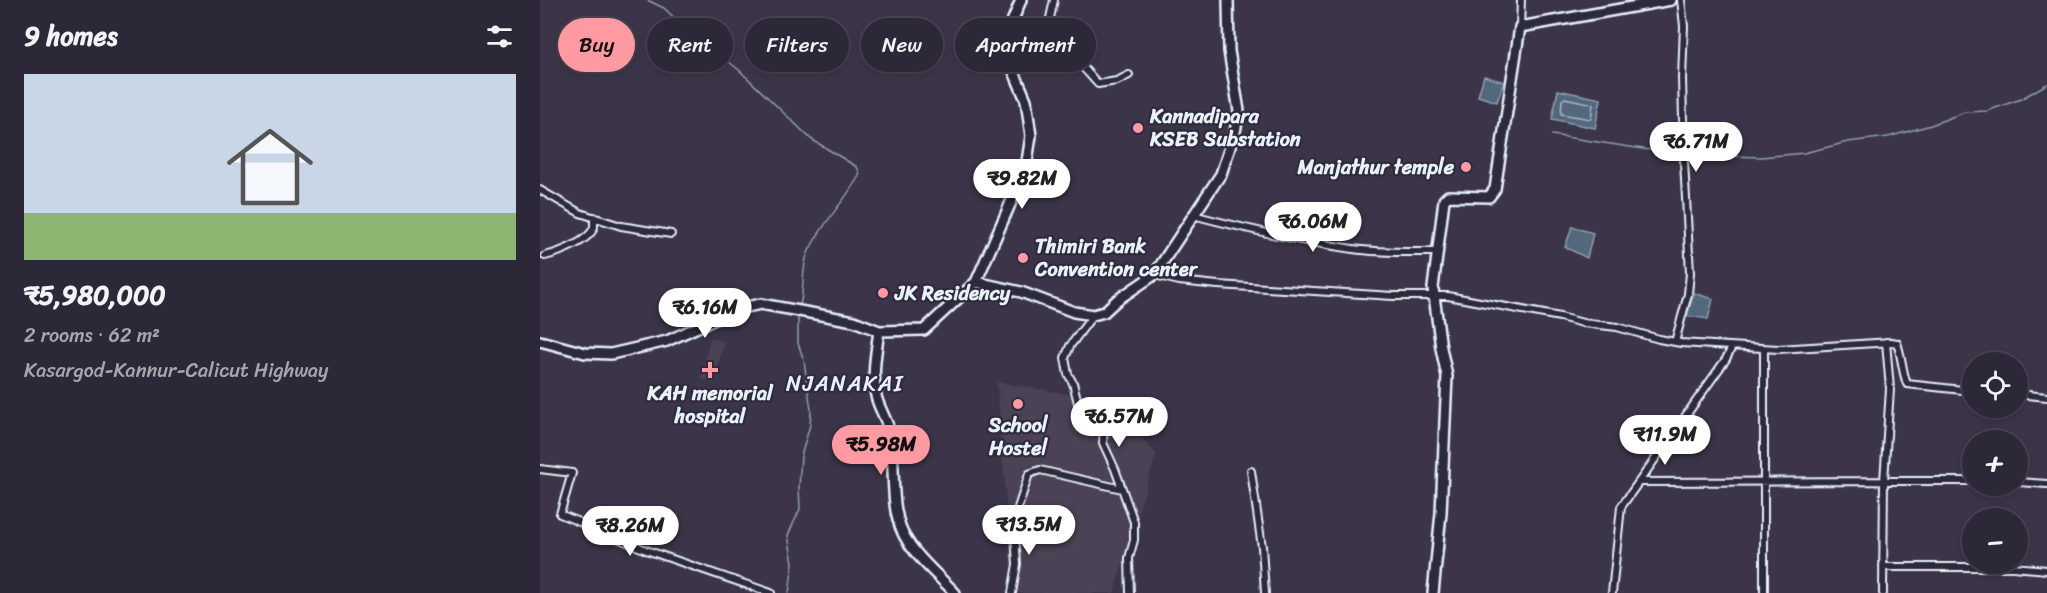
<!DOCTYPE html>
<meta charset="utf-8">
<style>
:root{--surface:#2d2837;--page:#393442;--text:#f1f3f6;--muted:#a7a6ad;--line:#484452;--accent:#ff9aa2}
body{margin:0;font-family:Sriracha,sans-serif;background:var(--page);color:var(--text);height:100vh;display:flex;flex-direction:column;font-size:22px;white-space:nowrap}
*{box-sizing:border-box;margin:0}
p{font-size:20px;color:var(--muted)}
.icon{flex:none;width:33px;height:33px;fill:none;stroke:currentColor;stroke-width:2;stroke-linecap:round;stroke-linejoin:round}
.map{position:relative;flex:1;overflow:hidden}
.side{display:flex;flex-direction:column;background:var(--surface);width:540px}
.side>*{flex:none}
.guide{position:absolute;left:18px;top:18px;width:570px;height:54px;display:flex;gap:12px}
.fabs{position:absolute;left:1422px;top:352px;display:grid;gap:12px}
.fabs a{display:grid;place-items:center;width:66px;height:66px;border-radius:50%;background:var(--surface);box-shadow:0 3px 9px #0003,0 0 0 2px var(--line);font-size:30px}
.price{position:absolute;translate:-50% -51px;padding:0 14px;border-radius:21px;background:#fff;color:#222;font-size:20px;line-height:39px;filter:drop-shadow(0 2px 3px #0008)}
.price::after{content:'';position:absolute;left:50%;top:36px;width:18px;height:14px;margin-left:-9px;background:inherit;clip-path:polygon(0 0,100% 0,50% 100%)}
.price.current{background:var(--accent);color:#111}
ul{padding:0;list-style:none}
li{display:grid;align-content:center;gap:12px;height:318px;padding:0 24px}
li span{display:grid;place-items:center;height:186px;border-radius:0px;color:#555}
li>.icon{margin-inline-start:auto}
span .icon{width:108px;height:108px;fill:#fffc;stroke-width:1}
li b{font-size:26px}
h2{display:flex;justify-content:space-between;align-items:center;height:72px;padding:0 24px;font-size:26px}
.chip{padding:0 21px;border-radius:27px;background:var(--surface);box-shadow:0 3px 9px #0003,0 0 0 2px var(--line);font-size:21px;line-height:54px}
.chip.current{background:var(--accent);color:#111}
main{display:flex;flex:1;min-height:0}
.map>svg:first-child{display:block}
</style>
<main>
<section class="side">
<h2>9 homes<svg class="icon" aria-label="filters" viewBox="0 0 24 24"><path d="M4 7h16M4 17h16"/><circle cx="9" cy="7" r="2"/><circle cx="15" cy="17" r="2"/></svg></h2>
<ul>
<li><span style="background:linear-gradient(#c9d6e8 75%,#8fb573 0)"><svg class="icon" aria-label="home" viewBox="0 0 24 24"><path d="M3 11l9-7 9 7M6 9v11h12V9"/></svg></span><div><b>₹5,980,000</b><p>2 rooms · 62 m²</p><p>Kasargod-Kannur-Calicut Highway</p></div></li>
</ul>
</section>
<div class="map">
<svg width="1507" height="593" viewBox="0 0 1507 593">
<rect width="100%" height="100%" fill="#3c3549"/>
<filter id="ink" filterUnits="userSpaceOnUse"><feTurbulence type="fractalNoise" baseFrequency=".0167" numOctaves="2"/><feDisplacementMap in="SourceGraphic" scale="12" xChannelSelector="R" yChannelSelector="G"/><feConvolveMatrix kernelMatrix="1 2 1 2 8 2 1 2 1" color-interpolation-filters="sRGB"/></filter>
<g filter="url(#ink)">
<path fill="#4c4257" d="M170,338l14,3 -10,41 -13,-3z
M457,382l112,19 47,53 -42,139h-101z"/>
<path fill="#52687d" stroke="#8e9fae" stroke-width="1.5" d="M944,76l20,6 -7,20 -19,-6z
M1018,90l43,9 -6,29 -43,-9z
M1032,227l21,6 -6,25 -22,-11z
M1154,293l19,6 -5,20 -21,-3z"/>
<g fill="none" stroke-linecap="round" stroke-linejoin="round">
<path stroke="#acbac7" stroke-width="1.5" d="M1025,98l28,6 -2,15 -30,-5 1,-14z"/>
<path stroke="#8e9fae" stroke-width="1.5" d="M107,0l17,8 20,19 54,42 73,70 46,28 3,7c-15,28 -39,50 -52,79 -7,15 -3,35 -8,52
M1012,135l130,20
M1146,155l76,2 42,-4 44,-11 40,-5 43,-12 34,-13 22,-1 34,-12 26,-15
M249,593l4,-30 -5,-28 12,-26 -1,-21 2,-32 9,-31 1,-15 -7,-49 -6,-18v-26"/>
<g stroke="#e8f1f8" stroke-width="10">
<path id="street" d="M514,0l-4,18 3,20 19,17 26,29 19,-3 12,-6
M980,27l1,-27
M0,190l40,23 41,13 50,8
M653,215c53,14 106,26 160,34 27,4 56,3 84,3
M5,256c13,-3 45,-15 49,-29 0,-1 0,-9 0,-10
M614,275l25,6 39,4 175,11h55l112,21 23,6 34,4 42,12 22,4 97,6 114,-7 5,1c5,14 5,28 10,41l65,7
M553,315l-23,31 -5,12 3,16 5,9 5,20 12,7 14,14 -1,19 12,26 19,53v18l-5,18 1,35
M1135,342l13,-48 2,-21 -6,-112 -2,-83 2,-52 -3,-26
M1478,394l29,3
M0,469l32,4 -12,41 86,36 125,43
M711,471l11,76 3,46
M1099,482l245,-1 6,-92 -4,-47
M1478,482l29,2
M1343,567h130l34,3
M472,593l5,-29 -3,-44 15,-46 11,-4 82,19
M1072,593l9,-86 105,-148 6,-12
M1224,593v-244
M1343,593l1,-112h88"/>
</g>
<g stroke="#e8f1f8" stroke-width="14">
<path id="secondary" d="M436,282l45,10 53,20 19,3 11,-3 13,-12 37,-25 67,-101 14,-42 4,-21 -10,-60 -1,-51
M339,331c-3,21 -7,44 -3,65 3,13 12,25 14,38 7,36 -3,77 18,108 12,19 32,35 47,51
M0,341l45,12 26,1 56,-13 70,-32 24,-5 93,17 25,10 45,-1 52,-48 50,-114 5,-32 -5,-36 -17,-40 -2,-26 14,-34
M893,593l8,-80 6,-137 -6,-28 -8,-60 11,-88 4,-4 41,1 6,-8 25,-162 151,-27"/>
</g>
<use href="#street" stroke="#2f2a3d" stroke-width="6"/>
<use href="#secondary" stroke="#2f2a3d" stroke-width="9"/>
</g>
</g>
<g fill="#ff9aa2" stroke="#2f2a3d" stroke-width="2">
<circle cx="598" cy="128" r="6"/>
<circle cx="926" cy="167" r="6"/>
<circle cx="483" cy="258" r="6"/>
<circle cx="343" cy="293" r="6"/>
<path d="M167 361h6v6h6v6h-6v6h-6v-6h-6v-6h6z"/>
<circle cx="478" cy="404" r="6"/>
</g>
<g text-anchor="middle" stroke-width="4.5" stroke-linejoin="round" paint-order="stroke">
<g font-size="20" font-weight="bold" fill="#e8f1f8" stroke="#2f2a3d" text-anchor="start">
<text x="610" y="123">Kannadipara<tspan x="610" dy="23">KSEB Substation</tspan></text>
<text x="914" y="174" text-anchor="end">Manjathur temple</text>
<text x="495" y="253">Thimiri Bank<tspan x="495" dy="23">Convention center</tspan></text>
<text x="355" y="300">JK Residency</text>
<text x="170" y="400" text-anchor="middle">KAH memorial<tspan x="170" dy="23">hospital</tspan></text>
<text x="478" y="432" text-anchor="middle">School<tspan x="478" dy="23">Hostel</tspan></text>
</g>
<g font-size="22" letter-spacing="1.5" fill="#e8f1f8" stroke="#2f2a3d">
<text x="305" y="391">NJANAKAI</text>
</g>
</g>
</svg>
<div class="fabs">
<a><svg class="icon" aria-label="locate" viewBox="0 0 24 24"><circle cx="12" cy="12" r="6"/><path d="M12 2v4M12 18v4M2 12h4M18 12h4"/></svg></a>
<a>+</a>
<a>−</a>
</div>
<b class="price" style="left:1156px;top:173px">₹6.71M</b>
<b class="price" style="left:482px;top:210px">₹9.82M</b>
<b class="price" style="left:773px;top:253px">₹6.06M</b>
<b class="price" style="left:165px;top:339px">₹6.16M</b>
<b class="price" style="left:579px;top:448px">₹6.57M</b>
<b class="price" style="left:1125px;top:466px">₹11.9M</b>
<b class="price current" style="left:341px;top:476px">₹5.98M</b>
<b class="price" style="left:489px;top:556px">₹13.5M</b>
<b class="price" style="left:90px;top:557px">₹8.26M</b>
<div class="guide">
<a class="chip current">Buy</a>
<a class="chip">Rent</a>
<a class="chip">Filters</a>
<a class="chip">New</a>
<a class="chip">Apartment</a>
</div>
</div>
</main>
